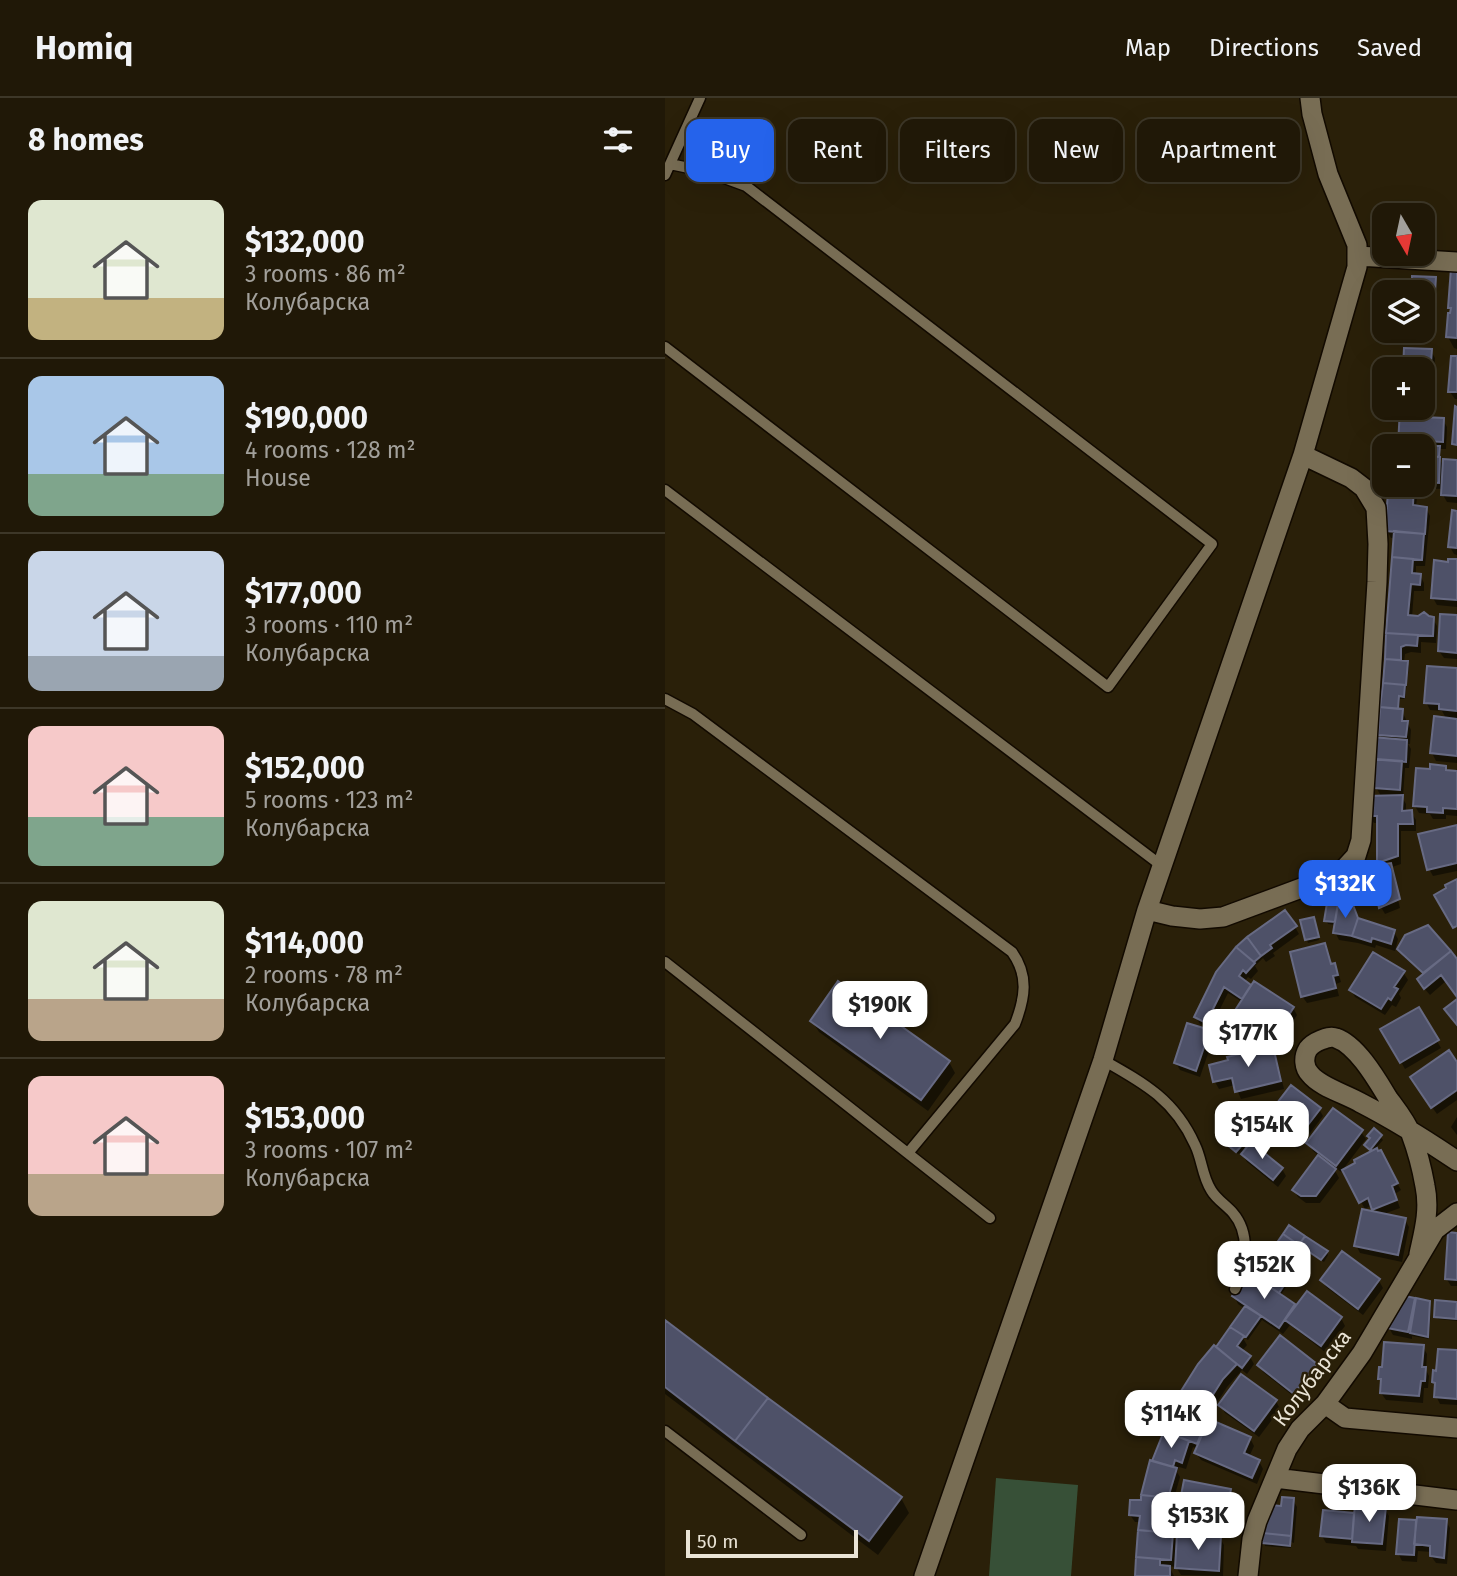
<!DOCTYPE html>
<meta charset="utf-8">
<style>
:root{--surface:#201807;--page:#282111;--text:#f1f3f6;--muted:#a2a09b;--line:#3d3728;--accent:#2563eb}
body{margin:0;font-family:"Fira Sans",sans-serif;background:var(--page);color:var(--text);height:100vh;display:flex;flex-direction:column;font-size:26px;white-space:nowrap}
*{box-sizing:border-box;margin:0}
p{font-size:23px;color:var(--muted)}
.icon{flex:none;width:38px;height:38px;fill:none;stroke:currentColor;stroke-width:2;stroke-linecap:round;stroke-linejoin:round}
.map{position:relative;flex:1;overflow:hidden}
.sheet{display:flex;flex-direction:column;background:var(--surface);width:665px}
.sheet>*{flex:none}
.guide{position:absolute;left:21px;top:21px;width:665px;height:63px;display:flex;gap:14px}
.needle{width:46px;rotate:171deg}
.tools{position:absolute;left:707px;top:105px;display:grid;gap:14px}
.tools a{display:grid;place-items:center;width:63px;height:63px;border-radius:14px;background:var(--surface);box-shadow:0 7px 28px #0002,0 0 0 2px var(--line);font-size:35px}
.scale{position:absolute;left:21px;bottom:18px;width:172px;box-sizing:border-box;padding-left:7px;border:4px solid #eae4d6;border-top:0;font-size:19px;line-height:24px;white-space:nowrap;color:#eae4d6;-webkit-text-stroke:5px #2a2009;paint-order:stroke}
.price{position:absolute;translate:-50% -60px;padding:0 16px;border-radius:14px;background:#fff;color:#222;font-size:23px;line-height:46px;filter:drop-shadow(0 2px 4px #0008)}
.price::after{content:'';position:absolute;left:50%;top:42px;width:21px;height:16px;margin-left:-10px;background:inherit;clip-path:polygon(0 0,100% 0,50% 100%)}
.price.selected{background:var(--accent);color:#fff}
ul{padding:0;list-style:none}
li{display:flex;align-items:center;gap:21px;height:175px;padding:0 28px}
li+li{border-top:2px solid var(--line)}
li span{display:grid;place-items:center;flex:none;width:196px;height:140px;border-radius:14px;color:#555}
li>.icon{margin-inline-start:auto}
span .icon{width:84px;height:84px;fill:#fffc;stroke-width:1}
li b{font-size:30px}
h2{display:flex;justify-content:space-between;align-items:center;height:84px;padding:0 28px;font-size:30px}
.pill{padding:0 24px;border-radius:14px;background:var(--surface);box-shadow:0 7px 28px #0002,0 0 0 2px var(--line);font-size:24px;line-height:63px}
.pill.selected{background:var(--accent);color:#fff}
header{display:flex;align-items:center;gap:42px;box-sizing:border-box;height:98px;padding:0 35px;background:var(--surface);border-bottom:2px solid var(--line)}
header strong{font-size:33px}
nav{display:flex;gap:38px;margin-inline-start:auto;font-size:24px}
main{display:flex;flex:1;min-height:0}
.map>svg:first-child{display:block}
</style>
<header>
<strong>Homiq</strong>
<nav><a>Map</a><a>Directions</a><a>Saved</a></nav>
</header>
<main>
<section class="sheet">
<h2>8 homes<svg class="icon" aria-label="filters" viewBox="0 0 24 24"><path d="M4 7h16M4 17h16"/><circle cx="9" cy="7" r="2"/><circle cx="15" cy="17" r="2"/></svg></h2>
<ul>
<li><span style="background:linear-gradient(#dfe7d0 70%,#c2b280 0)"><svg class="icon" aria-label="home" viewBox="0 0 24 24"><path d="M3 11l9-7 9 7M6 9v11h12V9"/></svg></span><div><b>$132,000</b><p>3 rooms · 86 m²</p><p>Колубарска</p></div></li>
<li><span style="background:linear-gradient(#a9c7e8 70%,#7fa58c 0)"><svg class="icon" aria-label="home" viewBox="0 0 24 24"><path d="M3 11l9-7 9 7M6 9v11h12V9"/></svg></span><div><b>$190,000</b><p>4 rooms · 128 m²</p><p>House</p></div></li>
<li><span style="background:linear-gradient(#c9d6e8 75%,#9aa5b1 0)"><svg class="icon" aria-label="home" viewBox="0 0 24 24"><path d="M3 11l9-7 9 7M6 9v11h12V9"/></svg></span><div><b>$177,000</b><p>3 rooms · 110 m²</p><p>Колубарска</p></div></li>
<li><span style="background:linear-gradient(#f6c9c9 65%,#7fa58c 0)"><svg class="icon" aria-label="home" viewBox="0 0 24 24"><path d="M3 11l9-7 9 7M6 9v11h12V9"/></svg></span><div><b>$152,000</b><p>5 rooms · 123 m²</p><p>Колубарска</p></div></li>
<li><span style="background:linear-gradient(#dfe7d0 70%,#b9a48a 0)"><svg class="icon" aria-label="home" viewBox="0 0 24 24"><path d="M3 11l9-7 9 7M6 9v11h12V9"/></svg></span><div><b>$114,000</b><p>2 rooms · 78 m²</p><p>Колубарска</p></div></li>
<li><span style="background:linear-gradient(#f6c9c9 70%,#b9a48a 0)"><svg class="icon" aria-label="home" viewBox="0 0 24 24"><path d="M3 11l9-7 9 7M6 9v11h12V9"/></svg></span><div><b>$153,000</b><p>3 rooms · 107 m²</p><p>Колубарска</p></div></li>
</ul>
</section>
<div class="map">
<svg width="792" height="1478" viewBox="0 0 792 1478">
<rect width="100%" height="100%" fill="#2a2009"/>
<path fill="#375037" d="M331,1380l82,7 -7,91h-82z"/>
<path fill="#0007" d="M792,172v79l-3,-1 -6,-11 4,-26 -2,-4z
M770,181l1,3v13h-13v-3h-9z
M741,252l25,1 4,7 -3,51h-6v10l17,1 4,7 -1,22h-7l1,2v9l5,8 12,-6v41l-10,-1 -4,-7v-6l-25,-1 -2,19 10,1 4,8 -5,50h-9v9h4l4,8v8h-10l-2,26 21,2 4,7 -1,17 -15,-1v11l-10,-1 -6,2 -1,8 3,1 2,3 -4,33h-5l-1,12h3l9,19 -1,14h-2l3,5 -2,19h-4l-2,29h-1l4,7v9l5,-1 5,8v11h-15v33l-9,3 2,3h-3l9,38 -15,6 -4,-7 -8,-39 8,-2 -2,-4v-39h-5l-4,-7 12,-18 -6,-11 1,-21 -5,-7 11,-19 -4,-6 8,-75 8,-121h-4l-4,-8 2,-31h-3l-4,-8 1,-10h1v4h39v-39h-23l2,-38h21v-39h-18z
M792,260v41h-2l-5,-7z
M792,415v42l-3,-1 -4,-7z
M792,463v46l-20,-2 -4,-7 17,-34z
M792,518v43l-13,-1 -5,-7z
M792,572v93l-21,-2 -4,-8 15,-33 -5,-9 -12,-1 -4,-8z
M780,669l3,5 9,1v43l-11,-1v4h-13l-3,-5 -11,-1 -4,-7z
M792,728v45l-24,5 -4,-7z
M687,809l7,13 35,12 4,7 -3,12 -19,-6 -1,3 -17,-5 -19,-3 -4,-8 1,-7 -8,-1 -2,-4z
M650,824l4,18 -11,3 -1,-3z
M630,829l4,7 -26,19 2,3 -9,6 -3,-4 -8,8 3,5 -7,8 -3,-2 -4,5 8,6 41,20 4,7 -18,29 -39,-25 -4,-7 6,-10 -14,-9 -18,36 -10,-5 -4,-7 21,-44 21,-25z
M763,829l29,35v34l-11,-15 -16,14 -7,-8 1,-12 -20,-18 -5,-8z
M660,847l4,8 3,12h2l4,7 3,10 -5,2 3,12 -32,7 -5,-7z
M738,874l5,8 -9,14 2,4 -5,9 -4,-2 -7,10 -30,-18 -4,-7z
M754,911l22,39 -36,21 -22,-39z
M147,923l137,41 6,11 -27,38 -109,-79z
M544,934l4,7 -13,38 -20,-7 -4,-7z
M607,950l4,7 8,34 -43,10 -6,-14 -16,4 -4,-7z
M792,967v35l-20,14 -21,-29z
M654,1011l4,7 -25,33 -27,-21 -5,-8z
M792,1019v18l-6,-8z
M709,1032l9,10 -8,9 3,5 2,-2 21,38 -6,4 5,14 -19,7 24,5 4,7 -7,35 -42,-9 -4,-8 20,-31 -4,-9 -7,4 -21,-38 29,-19 -5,-4z
M562,1033l16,14 3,6 36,18 4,7 -8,11 -31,-25 -6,-10 -3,2 -15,-13z
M696,1034l5,7 -25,33 -9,-7 7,13 -19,25h-14l-8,-6 -4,-7 25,-34 -6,-5 -5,-8z
M625,1129l37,25 1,3 -4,7 -18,-11 -15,23 2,3 -13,19 14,9 2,3 11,-14 34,24 4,8 -20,26 -35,-27 -7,9 -21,-14 -14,20 -7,-5 6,10 -5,6 8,6 4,7 -7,10 -5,-4 -15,17 -20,31 -9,-6 -5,12 10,4 2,4 45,6 4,8 -5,11 10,4 4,8 -6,15 -56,-24 -5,-7 2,-4 -5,-2 -7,22 -7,-2 -2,5 3,5 -8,28 -8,-2 -1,16 7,1 4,7 -1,10 5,8 42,-7 4,7 -1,31 -42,-1 -5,-8 -7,-1 5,10h-37l4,-54h-6l-5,-7 12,-13 12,-39 24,-63 39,-50 28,-41 -7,-5 -4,-8 20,-10 12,1 18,-37 -6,-6z
M792,1137v51h-6l-5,-8z
M677,1155l37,28 4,7 -20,27 -37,-28 -4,-7z
M749,1202l3,5 12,-2 2,3 -2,33 -17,-3v3l-19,-4 -4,-7z
M792,1205v18l-19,-2 -2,-3z
M0,1224l236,176 8,15 -31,42 -213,-161z
M758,1249l4,7 -1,16 3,6 -1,12h-4l-1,15 -37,-3 -5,-7 1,-10 -3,-5z
M792,1254v53l-17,-1 -4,-8v-10l-2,-4 4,-10z
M594,1267h57l4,8 -22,27 -35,-28z
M611,1303l4,8 -21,28 -34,-24 -5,-8z
M565,1392l4,8 -6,34 -18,-4 -1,5 -21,-5 -5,-5 -4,-7z
M628,1402l4,7 -3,36 -3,-1v6l-26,-2 -1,-3 19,-35z
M720,1411l4,7 -3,35 -28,-2 -2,-3 -30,-3 -4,-7 2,-24 32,3z
M735,1423h46l4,7 -3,36 -11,-1 -5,-7 1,-4 -14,-1 -1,11 -15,-1 -4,-8z"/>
<path fill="#4e5168" stroke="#676a83" stroke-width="2" d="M786,170h6v70l-11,-1 2,-24h2l1,-5h-3z
M747,178l24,1 -1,16 -23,-1z
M739,250l28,1 -2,28h-7v-8h-20z
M786,258h6v36h-9z
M758,279h6l-1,25h-5z
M758,304l-1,15 22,1 -1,24 -18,-1v10h-2v-5h-25l2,-38h23z
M790,308l2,1v38l-5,-1z
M760,348h15l-1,11 -14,-1z
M758,353h2v5l15,1 -1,26 -16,-1z
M778,361l14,1v36l-16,-1z
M716,381h3v6h30l-1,20 14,2 -2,27 -40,-3 3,-39h-8z
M787,412l5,1v37l-9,-1z
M729,433l30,3 -2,26 -30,-3z
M727,459l21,2 -1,14 9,1 -1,11 -9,-1 -3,31 10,1 6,-4 5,4 5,1 -1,19 -47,-3z
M783,461h9v41l-26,-2 3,-38 14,2z
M775,516l17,1v38l-19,-2z
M721,535l32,2 -1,11 -11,-1 -5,2v13l-16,-1z
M720,561l23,2 -2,24 -23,-2z
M762,568l30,2v43l-18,-2v-5l-15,-1z
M718,585l22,2 -1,12 -5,-1 -1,13 -18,-2z
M715,609l23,2 -1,12h6l-2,16 -28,-2z
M769,618l23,3v37l-27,-3z
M707,639l35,3 -1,22 -35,-3z
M711,661l26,2 -2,29 -26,-2z
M765,666l16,2v4l11,1v38l-14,-1v5l-16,-1v-5l-14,-1 3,-38 14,1z
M738,697l-1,16 10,-1 1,14h-15v32l-21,7v-47h-9l-1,-20z
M792,727v38l-30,7 -9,-36z
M726,765l9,36 -21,9 -8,-42z
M792,781v47l-4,2 -19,-33 12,-7 -1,-3z
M662,805l11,2 -3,17 -11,-1z
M673,805l15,2 5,13 -6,18 -19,-3z
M620,812l12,16 -27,19 2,3 -11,8 -14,-19z
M649,819l5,20 -14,3 -5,-20z
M693,820l37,12 -4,14 -19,-6 -1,4 -19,-6z
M763,827l23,26 -28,22 -26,-24 8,-14z
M582,839l14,19 -7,6 -18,-15z
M660,845l6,21 4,-1 3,12 -5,1 3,12 -35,9 -11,-45z
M571,849l19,16 -9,10 -3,-3 -4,6 12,9 -9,14 -18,-12 -18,36 -12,-6 22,-45z
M786,853l6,8v38l-16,-22 -17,14 -7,-10z
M708,854l32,19 -11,16 4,2 -7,11 -3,-2 -7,11 -32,-19z
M173,883l112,80 -29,39 -111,-79z
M589,883l40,26 -20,31 -40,-26z
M792,901v26l-13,-16z
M754,909l20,33 -39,23 -20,-34z
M522,925l23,7 -14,41 -22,-8z
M608,948l8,35 -46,11 -3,-14 -19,4 -4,-17 19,-5 -1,-3z
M784,952l8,12v28l-26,18 -21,-31z
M626,987l30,23 -27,35 -30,-23z
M668,1010l30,22 -27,36 -30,-23z
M562,1030l17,15 -8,9 -17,-14z
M709,1030l8,7 -12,15 -6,-5 6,-7 -3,-2z
M586,1044l32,26 -10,12 -32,-26z
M712,1050l1,3 3,-1 17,33 -6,3 5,14 -25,10 -4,-12 -9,5 -17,-33 13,-7 -1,-3z
M653,1057l18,14 -20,27h-15l-9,-6z
M697,1111l44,9 -8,37 -44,-9z
M624,1127l16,11 -6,9 -16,-11z
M783,1134l9,1v47l-12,-1z
M618,1136l21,15 -15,22 -14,-10 8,-12 -7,-5z
M640,1138l23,15 -7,9 -22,-15z
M677,1153l38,28 -22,30 -38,-29z
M610,1163l17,12 -13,20 -18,-12z
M580,1180l9,6 3,-6 38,26 -16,24 -47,-32z
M642,1193l35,26 -21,29 -36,-26z
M735,1197l15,3 -7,34 -21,-4z
M751,1200l14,3 -2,36 -18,-4z
M770,1202l22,2 -1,17 -22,-2z
M580,1208l16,10 -15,21 -16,-10z
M0,1222l103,78 -33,43 -70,-54z
M565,1229l14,9 -7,10 14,10 -9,12 -26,-21z
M615,1237l37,29 -23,30 -37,-29z
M719,1244l40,3 -2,22h4l-1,14h-4l-2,15 -39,-3 1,-14h-3l1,-12h3z
M549,1247l23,19 -14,15 -21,33 -9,-6 -17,-7 22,-35z
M773,1251l19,1v49l-23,-2 1,-14 -3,-1 1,-12 3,1z
M576,1276l36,26 -23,31 -36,-26z
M103,1300l134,99 -33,44 -134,-100z
M511,1301l17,7 -5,14 16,6 -7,18 -33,-13z
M544,1321l42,18 -7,16 16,7 -8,18 -58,-25z
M499,1333l25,10 -7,22 -7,-3 -2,7 -21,-6z
M485,1362l27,8 -9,30 -27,-3z
M519,1382l47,9 -7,36 -18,-3 -1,4 -23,-5v-4l-5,-1z
M476,1397l20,2 -2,20 12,1 -1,15 -32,-3 2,-14 -11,-1 1,-15h11z
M617,1399l12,1 -3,38 -28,-3 8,-28 10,1z
M690,1406l31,3 -4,37 -30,-2z
M658,1412l31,3 -2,26 -32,-3z
M752,1419l30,2 -3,39 -14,-2v-10l-16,-2z
M734,1421l17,1 -2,35 -18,-1z
M473,1432l35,3 -2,27 -35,-3z
M598,1435l28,3 -1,10 -28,-3z
M512,1436l44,2 -2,35 -44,-3z
M471,1459l24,2v6l10,1v10h-35z"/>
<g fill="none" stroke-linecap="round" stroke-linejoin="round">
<g stroke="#120a00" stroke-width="13">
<path id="service" d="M0,77l35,-77
M0,249l443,340 104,-143 -466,-358 -38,-14 -38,-8
M0,392l497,376
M0,601l28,15 319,238c17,24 13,46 3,72l-107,129
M0,864l325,256
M438,962c41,23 72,40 92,85 7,14 7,31 16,45 5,9 15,15 22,23 18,21 13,52 2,76
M0,1333l136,104"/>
</g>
<g stroke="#120a00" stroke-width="22">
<path id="minor" d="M693,158l99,6
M482,812l25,6 28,3 23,-2 100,-37 21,-11 12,-13 5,-16 16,-258 1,-38 -2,-36 -12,-20 -13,-10 -48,-23
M754,1156c5,-23 11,-44 6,-68 -3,-17 -8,-36 -14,-52 -5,-13 -15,-25 -23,-36 -11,-18 -31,-53 -52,-60 -5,-2 -10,0 -15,2 -5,2 -10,5 -13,9 -5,8 -4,19 2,25 10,13 36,20 51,29 33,17 65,37 96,58
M660,1306l20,14 112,10
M610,1380l182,22
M259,1478l179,-516 44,-150 156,-455 54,-188v-22l-29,-71 -16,-60 -2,-16
M583,1478l4,-37 5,-18 30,-72 13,-20 25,-25 37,-51 73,-123 22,-17"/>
</g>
<use href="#service" stroke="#786d54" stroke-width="10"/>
<use href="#minor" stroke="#786d54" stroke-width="19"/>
</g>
<g text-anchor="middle" stroke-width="5" stroke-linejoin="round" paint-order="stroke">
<g font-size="21" fill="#eae4d6" stroke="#2a2009">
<text transform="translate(647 1280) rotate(-53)" y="7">Колубарска</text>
</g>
</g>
</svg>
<div class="tools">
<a><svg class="needle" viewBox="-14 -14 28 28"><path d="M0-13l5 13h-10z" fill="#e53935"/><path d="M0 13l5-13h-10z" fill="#a2a09b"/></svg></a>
<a><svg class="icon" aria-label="layers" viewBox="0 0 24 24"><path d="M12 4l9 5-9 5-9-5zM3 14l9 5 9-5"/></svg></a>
<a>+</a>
<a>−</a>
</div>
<div class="scale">50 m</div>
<b class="price selected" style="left:680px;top:822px">$132K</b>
<b class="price" style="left:215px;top:943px">$190K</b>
<b class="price" style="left:583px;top:971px">$177K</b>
<b class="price" style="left:597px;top:1063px">$154K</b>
<b class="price" style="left:599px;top:1203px">$152K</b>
<b class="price" style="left:506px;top:1352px">$114K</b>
<b class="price" style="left:704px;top:1426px">$136K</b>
<b class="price" style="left:533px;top:1454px">$153K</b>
<div class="guide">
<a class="pill selected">Buy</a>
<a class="pill">Rent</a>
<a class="pill">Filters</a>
<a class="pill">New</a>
<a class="pill">Apartment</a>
</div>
</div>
</main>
